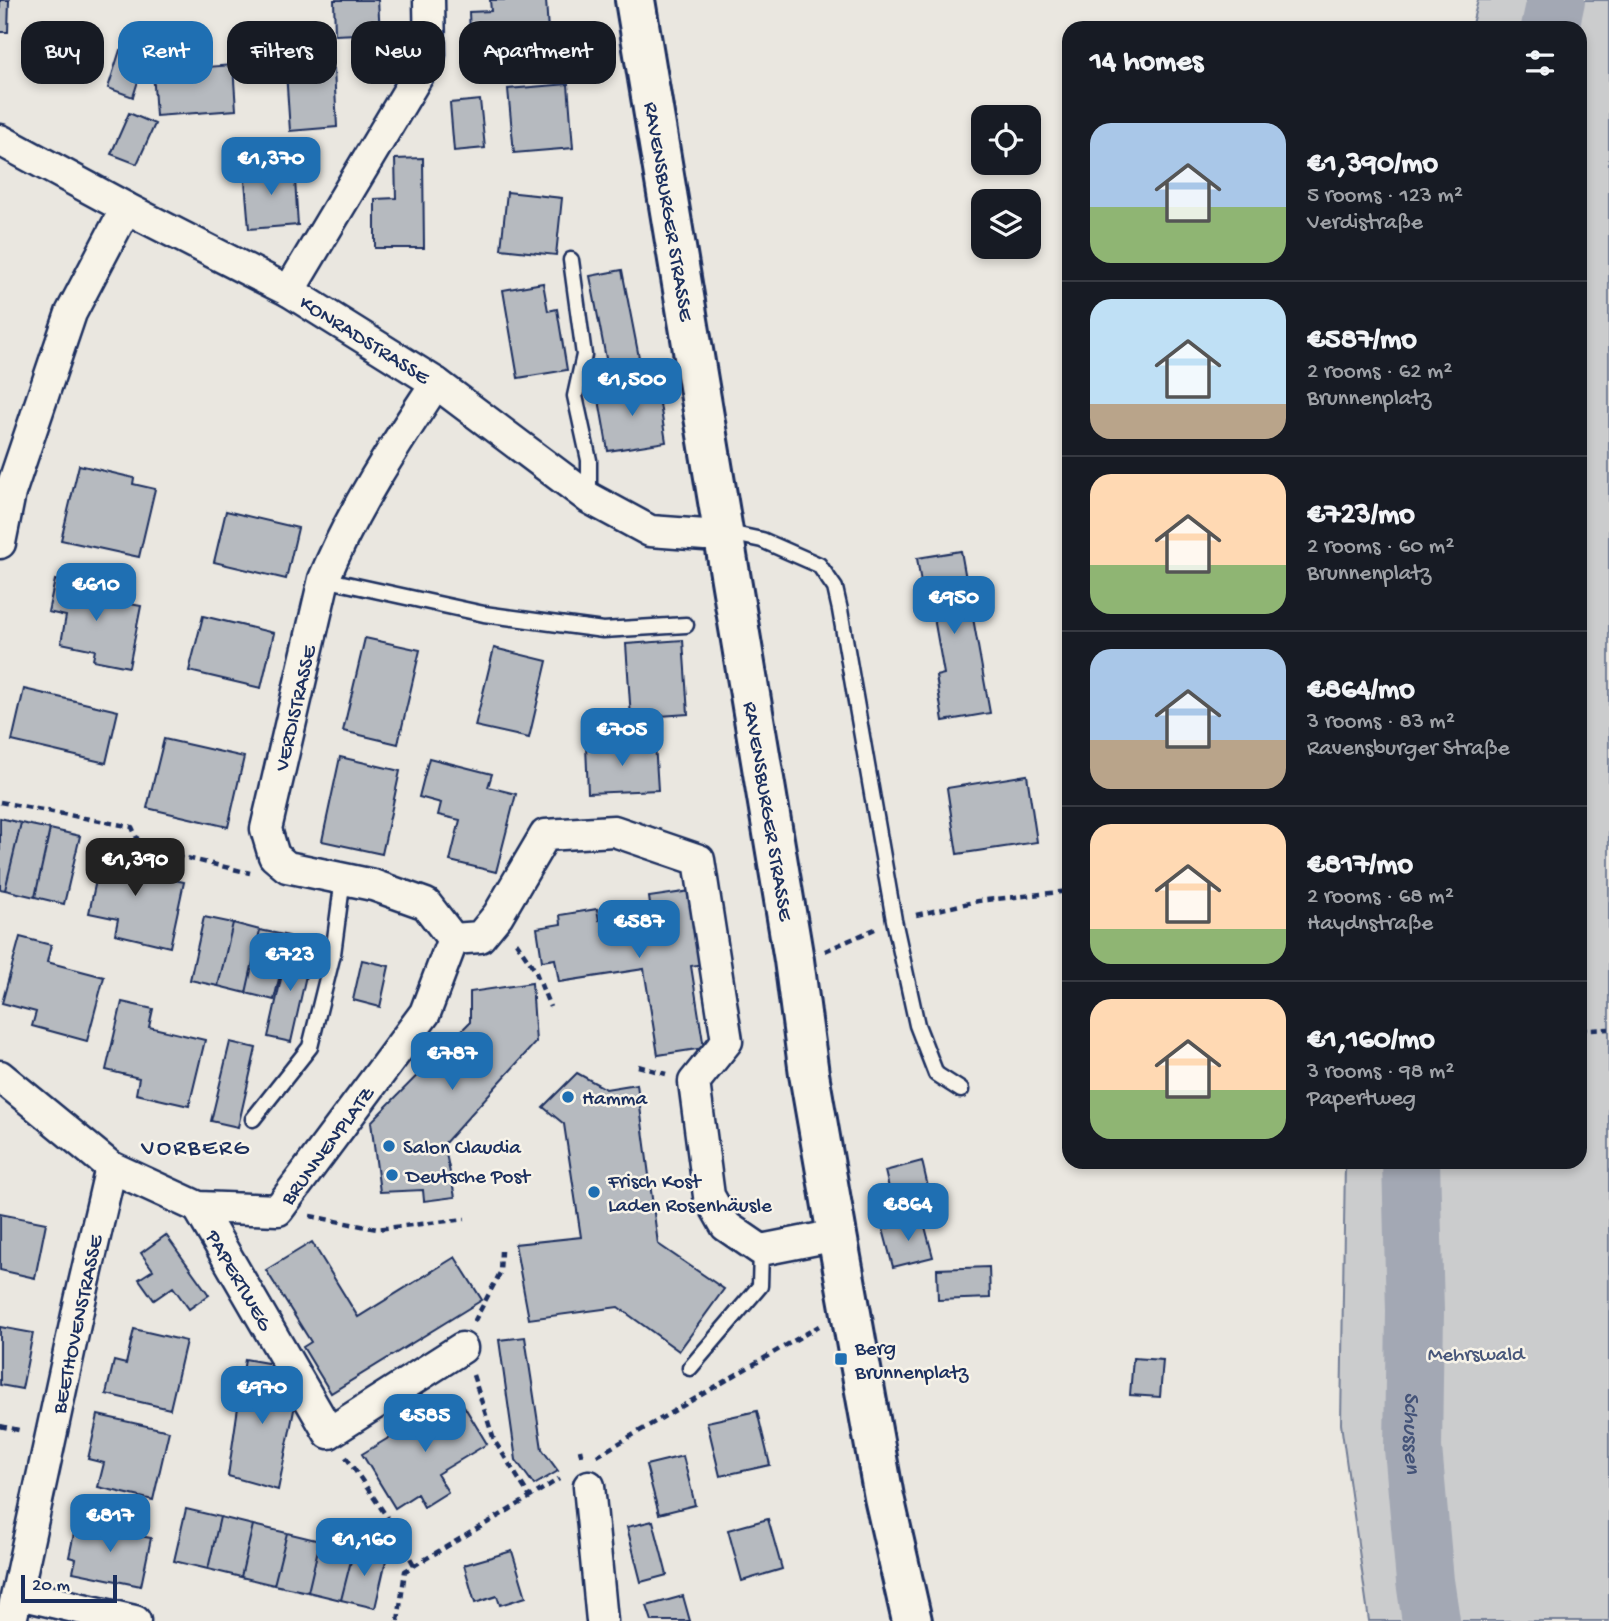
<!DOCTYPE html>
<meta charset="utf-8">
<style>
:root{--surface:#171b24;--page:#20242c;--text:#f1f3f6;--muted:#9ea1a6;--line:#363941;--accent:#1f6fb2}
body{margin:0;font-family:"Gochi Hand",sans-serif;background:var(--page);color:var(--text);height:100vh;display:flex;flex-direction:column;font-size:26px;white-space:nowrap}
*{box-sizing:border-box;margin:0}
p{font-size:23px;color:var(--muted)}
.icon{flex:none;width:38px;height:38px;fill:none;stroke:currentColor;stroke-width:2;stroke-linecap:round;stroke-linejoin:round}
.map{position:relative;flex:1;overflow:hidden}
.side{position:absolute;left:1062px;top:21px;width:525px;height:1148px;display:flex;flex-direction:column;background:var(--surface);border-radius:21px;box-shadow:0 4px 10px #0003}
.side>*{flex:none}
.hud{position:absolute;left:21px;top:21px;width:665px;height:63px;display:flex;gap:14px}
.controls{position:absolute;left:971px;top:105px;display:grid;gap:14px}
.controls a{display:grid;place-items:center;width:70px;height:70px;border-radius:14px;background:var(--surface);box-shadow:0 4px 10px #0003;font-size:35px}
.scale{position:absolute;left:21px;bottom:18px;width:96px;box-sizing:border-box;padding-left:7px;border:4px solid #1b2f5e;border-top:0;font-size:19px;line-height:24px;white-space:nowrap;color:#1b2f5e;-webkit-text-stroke:5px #f7f3e8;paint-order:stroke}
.price{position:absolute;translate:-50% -60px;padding:0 16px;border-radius:14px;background:var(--accent);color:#fff;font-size:23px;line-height:46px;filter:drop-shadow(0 2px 4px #0008)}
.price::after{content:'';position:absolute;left:50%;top:42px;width:21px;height:16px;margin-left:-10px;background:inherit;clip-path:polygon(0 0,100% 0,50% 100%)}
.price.on{background:#222;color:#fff}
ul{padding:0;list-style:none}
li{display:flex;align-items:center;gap:21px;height:175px;padding:0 28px}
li+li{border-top:2px solid var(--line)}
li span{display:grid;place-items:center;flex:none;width:196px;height:140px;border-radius:21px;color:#555}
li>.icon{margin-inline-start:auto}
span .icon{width:84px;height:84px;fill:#fffc;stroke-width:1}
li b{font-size:30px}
h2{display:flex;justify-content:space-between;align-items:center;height:84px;padding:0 28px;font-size:30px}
.chip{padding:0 24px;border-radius:21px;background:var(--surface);box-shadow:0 4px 10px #0003;font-size:24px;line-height:63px}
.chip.on{background:var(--accent);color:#fff}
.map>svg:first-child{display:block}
</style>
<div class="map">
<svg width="1609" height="1621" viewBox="0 0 1609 1621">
<rect width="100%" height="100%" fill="#eae7e0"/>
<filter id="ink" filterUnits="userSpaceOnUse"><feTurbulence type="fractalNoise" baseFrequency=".0143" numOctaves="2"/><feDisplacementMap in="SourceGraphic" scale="14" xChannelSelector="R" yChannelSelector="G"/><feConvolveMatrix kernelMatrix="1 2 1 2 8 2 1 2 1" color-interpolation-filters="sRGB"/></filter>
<g filter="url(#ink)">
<path fill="#cbcccd" stroke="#737e96" stroke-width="2" d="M1478,0h131v1621h-240l-28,-197 4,-262h235v-1134h-109z"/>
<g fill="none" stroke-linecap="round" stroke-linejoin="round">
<g stroke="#a3a8b4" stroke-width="58">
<path d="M1550,28l6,-28"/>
<path id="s1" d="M1411,1162l4,149 -2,137 12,133 6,40"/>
</g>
</g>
<path fill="#b6babf" stroke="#1b2f5e" stroke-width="2" d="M0,0h9l-1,32h-8z
M334,0h44l2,33 -45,2z
M490,0h56l2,31 -47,3 2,44 -31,1 -3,-67 22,-1z
M98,29l3,40 -55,3 -2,-40z
M120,50l25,9 -12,38 -25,-9z
M233,65l3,45 -80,6 -3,-45z
M334,69l3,58 -47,4 -4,-59z
M568,84l5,64 -59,5 -6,-64z
M480,100l5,48 -31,3 -4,-48z
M129,113l26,11 -18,40 -26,-10z
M423,158l1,90h-49v-49l21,-1 -1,-39z
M294,165l4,60 -49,4 -5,-60z
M507,192l55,6 -6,57 -55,-6z
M622,270l20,103 -32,6 -20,-103z
M543,283l5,28 9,-2 10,61 -49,8 -15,-88z
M657,385l9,57 -58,9 -10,-57z
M79,465l55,13 -1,6 22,5 -16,68 -78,-17z
M226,511l72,17 -12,51 -72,-17z
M961,551l29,162 -47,8 -7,-45 8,-2 -13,-73 -7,1 -7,-44z
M55,580l35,7 -2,9 53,10 -12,61 -36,-7 2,-10 -34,-7 5,-27 -18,-4z
M203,616l71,17 -13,55 -72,-17z
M365,638l55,12 -22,94 -55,-13z
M683,640l5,74 -57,4 -5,-74z
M494,648l53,13 -18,77 -54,-12z
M24,689l94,22 -12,52 -94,-22z
M164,739l80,18 -16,70 -81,-19z
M655,743l3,47 -70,3 -2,-47z
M340,757l60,14 -18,83 -60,-13z
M429,758l63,16 -4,13 28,7 -20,78 -46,-11 10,-41 -22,-5 3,-12 -22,-6z
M1027,775l10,67 -80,12 -10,-66z
M0,818l21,5 -16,67 -5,-1z
M21,823l29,6 -15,68 -30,-7z
M50,829l30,7 -16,68 -29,-7z
M104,843l32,7 -5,21 53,11 -14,65 -55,-13 3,-15 -29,-6z
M691,891l12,73 -12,2 13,82 -46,7 -14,-86 -85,13 -4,-23 -13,2 -5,-33 24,-4 -1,-9 37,-6 2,11 52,-8 -2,-15z
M204,917l29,6 -15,63 -28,-6z
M233,923l27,7 -14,63 -28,-7z
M260,930l29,6 -15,64 -28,-7z
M20,937l31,8 -4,17 57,15 -17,64 -55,-15 4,-14 -34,-9z
M289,943l23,6 -21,93 -23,-5z
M362,960l27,6 -9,41 -27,-7z
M532,983l4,59 -92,102 11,53 -31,4 -1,-11 -43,2 -9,-70 99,-100v-30z
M122,1002l31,7 -4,18 56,13 -16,66 -53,-12 3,-16 -33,-8z
M230,1042l26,6 -18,79 -27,-6z
M577,1073l29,16 31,-5 21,160 66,45 -45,62 -61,-44 -89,12 -14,-75 66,-7 -17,-113 -21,-17z
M922,1161l7,30 -37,10 -7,-30z
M0,1214l46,9 -11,55 -35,-8z
M923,1219l10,38 -40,10 -10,-38z
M166,1235l43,60 -20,14 -16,-22 -19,13 -15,-21 14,-9 -12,-17z
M312,1242l46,75 97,-60 27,43 -151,93 -28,-46 8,-5 -45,-72z
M989,1267l1,31 -52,2 -1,-31z
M0,1327l33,6 -11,56 -22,-4z
M134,1329l52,12 -16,68 -64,-15 8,-33 12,3z
M525,1337l17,112 16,22 -24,14 -18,-25 -17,-120z
M1133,1358l30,2 -3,37 -30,-2z
M245,1359l28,5 23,36 -18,90 -50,-14z
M458,1396l29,48 -50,30 11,18 -24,15 -7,-13 -22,14 -33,-54z
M757,1411l13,54 -50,11 -13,-54z
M98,1415l71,16 -16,69 -55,-13 6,-24 -16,-4z
M683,1456l12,49 -36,9 -13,-49z
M186,1509l34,8 -12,52 -34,-8z
M220,1517l33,8 -12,52 -33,-8z
M768,1519l14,50 -40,12 -14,-51z
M653,1521l14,54 -26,7 -14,-55z
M76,1524l75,14 -10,48 -68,-14 3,-13 -7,-2z
M253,1525l34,8 -13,52 -33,-8z
M287,1533l33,8 -12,51 -34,-7z
M320,1541l34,8 -13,51 -33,-8z
M354,1549l33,7 -12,52 -34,-8z
M512,1551l14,46 -26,8 -3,-9 -22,7 -11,-38z
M683,1596l7,25h-38l-5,-15z"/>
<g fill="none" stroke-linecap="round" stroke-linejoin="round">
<g stroke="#1b2f5e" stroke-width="19">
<path id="lane" d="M571,260l13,95 -9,41 14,64v37
M724,532l38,8 57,25 16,23 5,22 54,310 23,105 19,49 25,16
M324,579l160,35 119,16 83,-5
M253,1119l57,-72 23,-93 10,-76
M690,1368l70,-82 1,-36"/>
</g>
<g stroke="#1b2f5e" stroke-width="35">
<g id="street">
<path id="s2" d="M0,140l126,68 163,83 147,92 153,115 61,33 55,4 18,-4"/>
<path d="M289,291l141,-236 -1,-55"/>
<path d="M436,383c-41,62 -84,127 -112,196l-58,250 8,27 13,11 86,18 53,19 27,35"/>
<path d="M0,543l10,-50 61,-180 55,-105"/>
<path d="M453,939l27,-2 18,-22 47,-80 69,-4 85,29 28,181 -33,41 15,114 17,30 35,24 76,-15"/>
<path d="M0,1076l111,91 -31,134 -69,320"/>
<path id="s3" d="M111,1167l87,40 80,3 147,-197 28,-74"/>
<path id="s4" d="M198,1207l131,226 133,-85"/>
<path d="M589,1486l13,135"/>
<path d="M18,1594l117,27"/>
</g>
</g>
<g stroke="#1b2f5e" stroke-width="44">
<g id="secondary">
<path id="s5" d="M635,0l159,960 15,114 28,161 47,262 28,124"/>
</g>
</g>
<path stroke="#1b2f5e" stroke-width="4.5" stroke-dasharray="7 5" stroke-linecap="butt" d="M0,802l132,25 9,20 109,26
M916,915l62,-14 91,-10
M516,942l19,28 15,37
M825,951l50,-22
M1580,1028l10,2 19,-1
M638,1066l28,8
M310,1216l67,13 88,-10
M474,1322l26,-49 1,-22
M473,1375l21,65 36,57
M0,1426l23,5
M580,1449l2,10
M597,1456l222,-130
M346,1457l41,60 27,48
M398,1621l7,-50 104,-61 50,-31"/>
<use href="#lane" stroke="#f7f3e8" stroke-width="14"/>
<use href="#street" stroke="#f7f3e8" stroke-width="30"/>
<use href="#secondary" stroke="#f7f3e8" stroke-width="38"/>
</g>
</g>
<g fill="#1f6fb2" stroke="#f7f3e8" stroke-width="2.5">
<circle cx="568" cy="1097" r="7"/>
<circle cx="389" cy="1146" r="7"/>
<circle cx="392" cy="1175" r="7"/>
<circle cx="594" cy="1192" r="7"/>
<rect x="834" y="1352" width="14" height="14" rx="3.5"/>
</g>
<g text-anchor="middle" stroke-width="5" stroke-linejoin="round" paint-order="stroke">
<g font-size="21" fill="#1b2f5e" stroke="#f7f3e8">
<text dy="7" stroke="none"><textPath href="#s5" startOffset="214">RAVENSBURGER STRASSE</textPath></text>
<text dy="7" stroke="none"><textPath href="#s2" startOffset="416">KONRADSTRASSE</textPath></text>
<text transform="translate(294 708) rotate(-77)" y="7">VERDISTRASSE</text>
<text dy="7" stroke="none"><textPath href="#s5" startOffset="822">RAVENSBURGER STRASSE</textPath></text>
<text dy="7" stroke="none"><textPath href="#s3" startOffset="257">BRUNNENPLATZ</textPath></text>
<text dy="7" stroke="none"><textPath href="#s4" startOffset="84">PAPERTWEG</textPath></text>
<text transform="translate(76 1324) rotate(-78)" y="7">BEETHOVENSTRASSE</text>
</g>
<g font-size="21" fill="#1b2f5e" stroke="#f7f3e8" text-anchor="start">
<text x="582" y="1104">Hamma</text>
<text x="403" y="1153">Salon Claudia</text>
<text x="406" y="1182">Deutsche Post</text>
<text x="608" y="1187">Frisch Kost<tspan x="608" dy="24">Laden Rosenhäusle</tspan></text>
<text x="855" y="1354">Berg<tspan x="855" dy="24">Brunnenplatz</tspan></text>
</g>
<g font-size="21" fill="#47567a" stroke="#f7f3e8">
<text x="1476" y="1360">Mehrswald</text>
</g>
<g font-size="23" font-style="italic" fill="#445378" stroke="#f7f3e8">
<text dy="8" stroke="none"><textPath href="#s1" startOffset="271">Schussen</textPath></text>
</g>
<g font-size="24" letter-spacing="2" fill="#1b2f5e" stroke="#f7f3e8">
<text x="196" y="1154">VORBERG</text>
</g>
</g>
</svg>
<div class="controls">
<a><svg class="icon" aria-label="locate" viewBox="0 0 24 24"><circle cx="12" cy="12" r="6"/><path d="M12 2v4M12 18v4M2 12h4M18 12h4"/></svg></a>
<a><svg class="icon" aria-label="layers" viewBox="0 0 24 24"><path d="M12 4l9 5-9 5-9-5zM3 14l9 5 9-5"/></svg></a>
</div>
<div class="scale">20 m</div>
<b class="price" style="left:271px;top:197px">€1,370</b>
<b class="price" style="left:632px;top:418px">€1,500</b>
<b class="price" style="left:96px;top:623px">€610</b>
<b class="price" style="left:954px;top:636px">€950</b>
<b class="price" style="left:622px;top:768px">€705</b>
<b class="price on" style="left:135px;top:898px">€1,390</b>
<b class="price" style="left:639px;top:960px">€587</b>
<b class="price" style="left:290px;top:993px">€723</b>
<b class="price" style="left:452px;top:1092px">€787</b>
<b class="price" style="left:908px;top:1243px">€864</b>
<b class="price" style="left:262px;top:1426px">€970</b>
<b class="price" style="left:425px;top:1454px">€585</b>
<b class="price" style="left:110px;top:1554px">€817</b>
<b class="price" style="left:364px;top:1578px">€1,160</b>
<div class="hud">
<a class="chip">Buy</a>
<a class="chip on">Rent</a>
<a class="chip">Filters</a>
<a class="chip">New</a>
<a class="chip">Apartment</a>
</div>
<section class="side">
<h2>14 homes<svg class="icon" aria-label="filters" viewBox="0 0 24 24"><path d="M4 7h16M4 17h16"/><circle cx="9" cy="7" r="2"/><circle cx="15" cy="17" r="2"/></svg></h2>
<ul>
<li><span style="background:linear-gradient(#a9c7e8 60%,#8fb573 0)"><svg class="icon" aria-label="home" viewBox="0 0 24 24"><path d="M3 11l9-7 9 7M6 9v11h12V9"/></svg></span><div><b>€1,390/mo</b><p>5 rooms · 123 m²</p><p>Verdistraße</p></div></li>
<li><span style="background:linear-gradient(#bfe0f5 75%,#b9a48a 0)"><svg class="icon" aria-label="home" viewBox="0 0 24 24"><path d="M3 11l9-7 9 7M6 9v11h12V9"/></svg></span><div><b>€587/mo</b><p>2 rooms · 62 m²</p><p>Brunnenplatz</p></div></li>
<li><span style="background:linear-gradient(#ffd9b3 65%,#8fb573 0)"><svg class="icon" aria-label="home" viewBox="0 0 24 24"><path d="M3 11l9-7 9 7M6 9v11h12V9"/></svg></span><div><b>€723/mo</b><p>2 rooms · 60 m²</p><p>Brunnenplatz</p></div></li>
<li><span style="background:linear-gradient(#a9c7e8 65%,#b9a48a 0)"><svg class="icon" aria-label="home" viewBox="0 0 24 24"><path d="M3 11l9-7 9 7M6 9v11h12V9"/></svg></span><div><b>€864/mo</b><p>3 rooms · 83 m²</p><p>Ravensburger Straße</p></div></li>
<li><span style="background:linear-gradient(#ffd9b3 75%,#8fb573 0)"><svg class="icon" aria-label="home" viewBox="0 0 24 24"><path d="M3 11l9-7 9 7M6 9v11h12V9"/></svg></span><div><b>€817/mo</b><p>2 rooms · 68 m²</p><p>Haydnstraße</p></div></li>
<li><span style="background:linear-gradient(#ffd9b3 65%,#8fb573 0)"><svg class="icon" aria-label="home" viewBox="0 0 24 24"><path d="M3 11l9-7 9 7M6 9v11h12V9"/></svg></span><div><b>€1,160/mo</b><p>3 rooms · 98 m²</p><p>Papertweg</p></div></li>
</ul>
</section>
</div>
